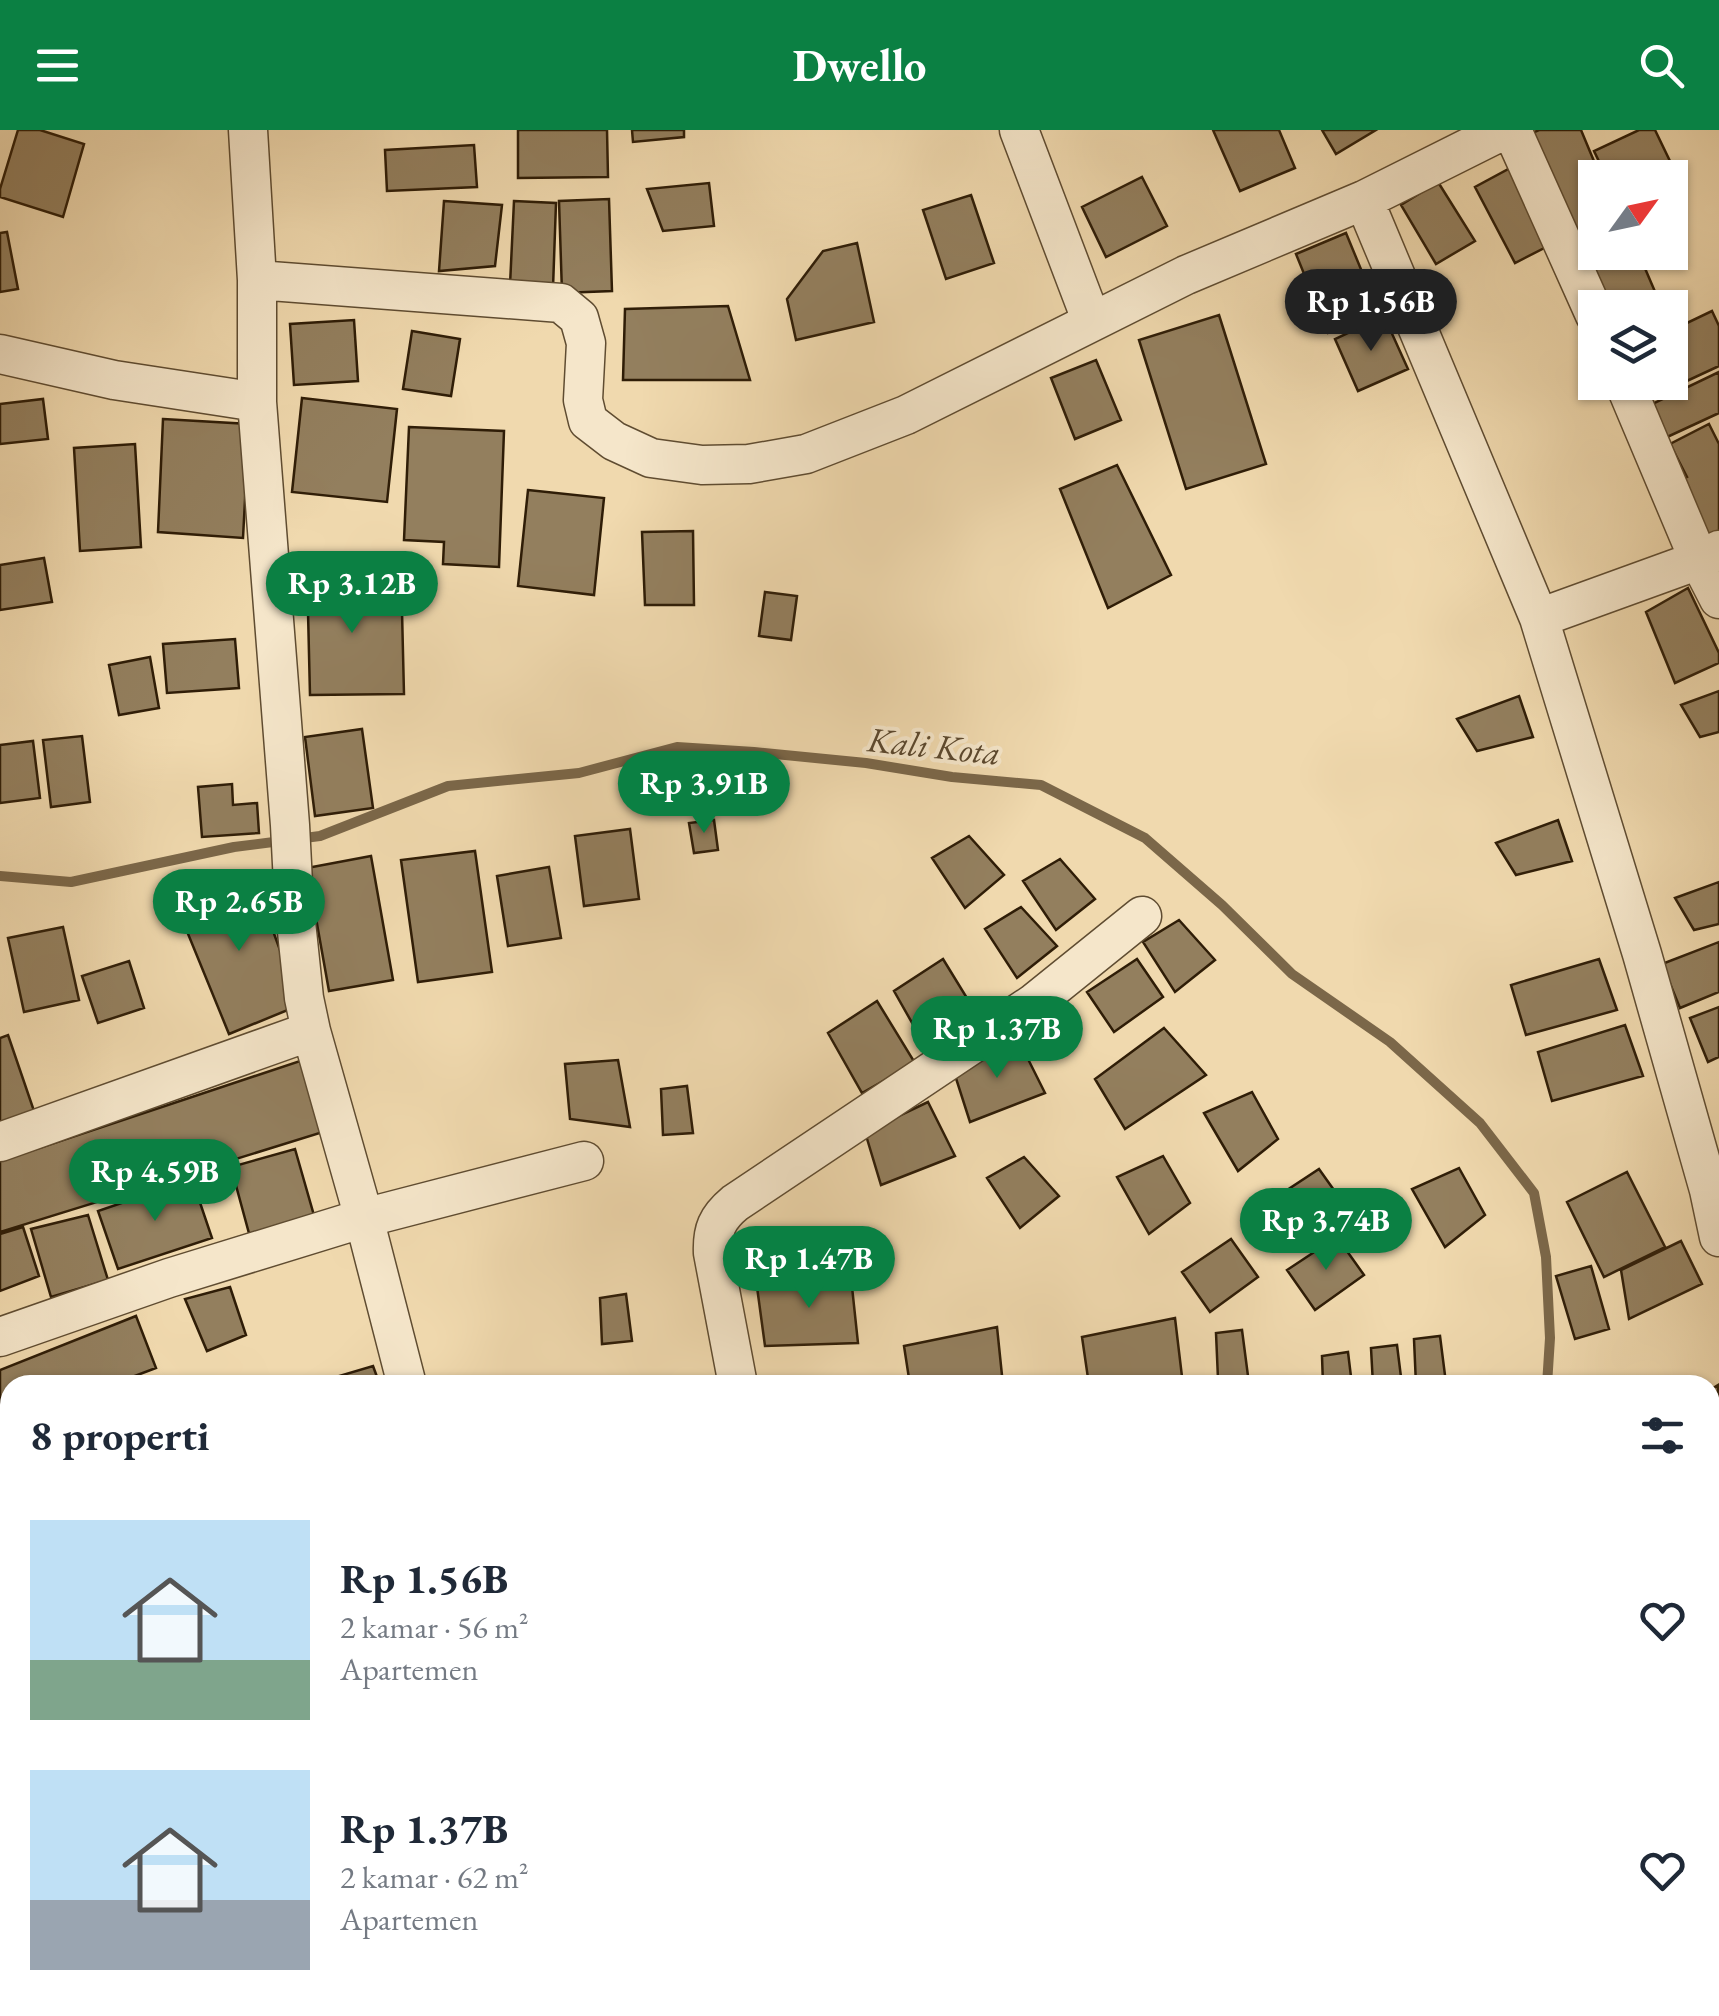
<!DOCTYPE html>
<html lang="id">
<meta charset="utf-8">
<style>
:root{--surface:#fff;--page:#f6f6f7;--text:#1f2937;--muted:#747a83;--accent:#0b8043}
body{margin:0;font-family:"EB Garamond",serif;background:var(--page);color:var(--text);height:100vh;display:flex;flex-direction:column;font-size:38px;white-space:nowrap}
*{box-sizing:border-box;margin:0}
p{font-size:32px;color:var(--muted)}
.icon{flex:none;width:55px;height:55px;fill:none;stroke:currentColor;stroke-width:2;stroke-linecap:round;stroke-linejoin:round}
.map{position:relative;flex:1;overflow:hidden}
.sheet{position:absolute;left:0px;top:1245px;width:1720px;height:642px;display:flex;flex-direction:column;background:var(--surface);border-radius:30px 30px 0 0;box-shadow:0 2px 8px #0004}
.sheet>*{flex:none}
.needle{width:65px;rotate:57deg}
.fabs{position:absolute;left:1578px;top:30px;display:grid;gap:20px}
.fabs a{display:grid;place-items:center;width:110px;height:110px;border-radius:0px;background:var(--surface);box-shadow:0 2px 8px #0004;font-size:50px}
.price{position:absolute;translate:-50% -85px;padding:0 22px;border-radius:35px;background:var(--accent);color:#fff;font-size:32px;line-height:65px;filter:drop-shadow(0 2px 5px #0008)}
.price::after{content:'';position:absolute;left:50%;top:60px;width:30px;height:22px;margin-left:-15px;background:inherit;clip-path:polygon(0 0,100% 0,50% 100%)}
.price.selected{background:#222;color:#fff}
ul{padding:0;list-style:none}
li{display:flex;align-items:center;gap:30px;height:250px;padding:0 30px}
li span{display:grid;place-items:center;flex:none;width:280px;height:200px;border-radius:0px;color:#555}
li>.icon{margin-inline-start:auto}
span .icon{width:120px;height:120px;fill:#fffc;stroke-width:1}
li b{font-size:42px}
h2{display:flex;justify-content:space-between;align-items:center;height:120px;padding:0 30px;font-size:42px}
header{display:flex;justify-content:space-between;align-items:center;height:130px;padding:0 30px;background:var(--accent);color:#fff;font-size:45px;font-weight:700}
.map>svg:first-child{display:block}
</style>
<header><svg class="icon" aria-label="menu" viewBox="0 0 24 24"><path d="M4 6h16M4 12h16M4 18h16"/></svg>Dwello<svg class="icon" aria-label="search" viewBox="0 0 24 24"><circle cx="10" cy="10" r="6"/><path d="M15 15l6 6"/></svg></header>
<div class="map">
<svg width="1719" height="1886" viewBox="0 0 1719 1886">
<rect width="100%" height="100%" fill="#f0d9ae"/>
<filter id="stains"><feTurbulence type="fractalNoise" baseFrequency=".002" numOctaves="4"/><feColorMatrix values="0 0 0 0 .2 0 0 0 0 .09 0 0 0 0 .02 0 0 0 .5 -.17"/></filter>
<radialGradient id="worn" r=".72"><stop offset=".6" stop-color="#630" stop-opacity="0"/><stop offset="1" stop-color="#630" stop-opacity=".3"/></radialGradient>
<g fill="none" stroke-linecap="round" stroke-linejoin="round">
<path stroke="#7b6749" stroke-width="10" d="M0,746l71,6 163,-35 86,-11 128,-50 131,-13 98,-26 77,5 112,11 86,14 89,8 104,53 77,67 70,69 98,68 90,81 54,70 12,64 4,81 -3,47
M896,1886l19,-8"/>
</g>
<path fill="#937f5e" stroke="#2f1d07" stroke-width="2.5" d="M18,0h22l44,14 -21,73 -63,-20v-8z
M518,0h89l1,47 -90,1z
M632,0h52v7l-51,5z
M1213,0h66l16,38 -55,23z
M1322,0h54l-40,24z
M1539,0h42l20,48h-6v67l-19,8 -51,-117z
M1639,0h16l26,54 -11,5v-11h-63l-13,-27z
M474,15l3,42 -90,4 -2,-41z
M1514,36l40,77 -39,20 -40,-76z
M1142,47l25,49 -61,31 -24,-50z
M1438,52l37,59 -39,23 -35,-59z
M709,53l5,43 -51,5 -16,-42z
M971,65l23,68 -48,16 -23,-69z
M609,69l3,92 -50,2 -3,-92z
M444,71l58,4 -7,61 -56,5z
M514,71l42,2 -3,85 -43,-3z
M7,102l11,57 -18,3v-59z
M1346,103l33,80 -51,20 -32,-79z
M857,113l17,79 -78,18 -9,-41 36,-48z
M1595,122h43l24,56h-60l-22,-50z
M728,176l22,74h-127l2,-71z
M1712,181l7,15v40l-73,34 -9,-18h33v-51z
M1219,185l47,149 -80,25 -47,-149z
M1384,186l24,53 -50,22 -23,-52z
M354,190l4,61 -64,4 -4,-61z
M412,201l48,8 -9,57 -48,-7z
M1096,230l25,60 -46,19 -24,-61z
M1719,242v41l-54,25 -15,-33z
M302,268l95,11 -10,93 -95,-10z
M43,269l5,40 -48,5v-40z
M163,289l86,5 -6,114 -85,-6z
M1709,294l10,20v97l-15,9 -30,-66 13,-7 -17,-33z
M409,297l95,4 -5,136 -56,-3 1,-22 -40,-2z
M135,314l6,103 -61,4 -6,-103z
M1117,335l54,110 -63,33 -48,-119z
M528,360l76,8 -10,97 -76,-9z
M693,401l1,74h-49l-3,-73z
M44,428l8,44 -52,8v-45z
M376,439l1,42h25l2,83 -94,1 -3,-125z
M1688,458l31,65v10l-44,20 -29,-71z
M765,462l32,4 -6,44 -32,-4z
M235,509l4,49 -72,5 -4,-49z
M150,527l9,51 -40,7 -10,-50z
M1719,561v41l-19,5 -19,-32z
M1519,566l14,41 -56,14 -20,-32z
M362,599l11,79 -58,8 -10,-79z
M82,606l8,66 -39,5 -8,-67z
M33,611l7,57 -40,5v-58z
M232,654l1,21 24,-2 2,30 -57,4 -4,-50z
M714,690l4,30 -24,3 -5,-30z
M1558,690l14,41 -56,14 -20,-32z
M630,699l9,70 -55,7 -9,-70z
M969,706l35,39 -39,33 -33,-50z
M475,721l17,121 -74,10 -17,-122z
M371,726l22,124 -64,11 -22,-123z
M1060,729l35,40 -39,31 -33,-49z
M549,737l12,71 -53,8 -11,-70z
M253,746l47,129 -71,29 -54,-132z
M1719,752v42l-25,6 -19,-32z
M1021,777l36,39 -40,32 -32,-49z
M1179,790l36,40 -40,32 -32,-50z
M63,797l16,73 -55,12 -16,-74z
M1719,812v50l-39,16 -18,-44z
M943,829l38,62 -53,30 -34,-60z
M1137,829l26,38 -49,35 -27,-40z
M1599,829l18,51 -91,25 -15,-50z
M129,831l15,47 -46,15 -16,-47z
M877,871l38,62 -53,30 -34,-60z
M1719,877v50l-11,5 -18,-44z
M1625,895l18,51 -91,25 -14,-49z
M1164,898l42,47 -81,54 -30,-50z
M8,905l26,76 -34,11v-84z
M1018,909l27,54 -75,29 -17,-53z
M618,930l12,67 -60,-8 -5,-55z
M300,931l23,71 -323,100v-71z
M687,956l6,47 -30,2 -2,-46z
M1252,962l26,47 -40,32 -34,-58z
M928,972l27,54 -74,29 -16,-53z
M295,1019l20,70 -65,18 -19,-70z
M1163,1026l27,47 -41,31 -32,-57z
M1024,1027l35,39 -39,32 -33,-50z
M1459,1038l26,47 -40,32 -33,-58z
M1319,1039l27,38 -49,35 -28,-40z
M1627,1042l38,75 -61,30 -37,-75z
M192,1049l20,59 -94,31 -20,-58z
M88,1085l20,65 -57,17 -20,-68z
M23,1097l16,49 -39,15v-57z
M1337,1107l27,38 -49,35 -28,-40z
M1231,1109l27,38 -48,35 -28,-40z
M1681,1111l21,43 -73,35 -8,-49z
M1591,1136l18,63 -34,10 -19,-63z
M850,1138l8,75 -93,3 -8,-59z
M230,1157l16,48 -39,16 -22,-52z
M626,1164l6,47 -30,3 -2,-46z
M136,1186l20,52 -45,17h-101v38l-10,-18v-35z
M1175,1188l8,67h-94l-7,-48z
M997,1197l6,58h-93l-6,-39z
M1242,1200l6,46 -30,3 -2,-46z
M1440,1206l6,47 -30,2 -2,-46z
M1397,1215l5,40h-29l-2,-37z
M1348,1222l4,33h-29l-1,-29z
M373,1236l7,19h-49l-2,-6z
M1718,1255l1,41 -9,6v-42z
M1719,1339v41l-9,6v-41z
M10,1358v58l-5,2 -5,-12v-45z
M1719,1453v58l-9,-18v-36z
M1710,1467l9,26v39l-9,3z
M1719,1679v41l-9,6v-42z
M1719,1808v42l-9,5v-41z
M1710,1857l9,11v18h-47l11,-8h27z
M1322,1878h72l5,8h-71z
M1405,1878h71l3,4 -9,4h-60z
M1512,1878h62l7,8h-62z
M1654,1878h50l4,8h-71z"/>
<g fill="none" stroke-linecap="round" stroke-linejoin="round">
<g stroke="#5f4c31" stroke-width="41">
<path id="minor" d="M248,0l9,150
M1019,0l73,192
M1512,0l83,185
M1364,70l175,418 103,336 67,236 10,47
M0,224l114,26 143,22
M1624,252l75,178 20,39
M1539,488l160,-58 20,-10
M0,1012l311,-111
M0,1207l169,-59 195,-60 220,-57
M407,1255l-43,-167 -53,-187 -7,-33 -10,-95 -4,-78 -33,-423v-122l304,23 18,15 7,25 -3,57 5,21 26,20 37,17 51,7 47,-1 57,-10 100,-39 280,-140 178,-75 140,-70
M738,1255l-25,-132c-1,-23 4,-35 22,-50l299,-200 108,-87
M1710,1315l9,-3
M0,1514l10,-3
M574,1878l2,8"/>
</g>
<use href="#minor" stroke="#f5e6ca" stroke-width="38"/>
</g>
<g text-anchor="middle" stroke-width="8" stroke-linejoin="round" paint-order="stroke">
<g font-size="35" font-style="italic" fill="#5b482e" stroke="#f5e6ca">
<text transform="translate(934 616) rotate(6)" y="12">Kali Kota</text>
</g>
</g>
<rect width="100%" height="100%" filter="url(#stains)"/>
<rect width="100%" height="100%" fill="url(#worn)"/>
</svg>
<div class="fabs">
<a><svg class="needle" viewBox="-14 -14 28 28"><path d="M0-13l5 13h-10z" fill="#e53935"/><path d="M0 13l5-13h-10z" fill="#747a83"/></svg></a>
<a><svg class="icon" aria-label="layers" viewBox="0 0 24 24"><path d="M12 4l9 5-9 5-9-5zM3 14l9 5 9-5"/></svg></a>
</div>
<b class="price selected" style="left:1371px;top:224px">Rp 1.56B</b>
<b class="price" style="left:352px;top:506px">Rp 3.12B</b>
<b class="price" style="left:704px;top:706px">Rp 3.91B</b>
<b class="price" style="left:239px;top:824px">Rp 2.65B</b>
<b class="price" style="left:997px;top:951px">Rp 1.37B</b>
<b class="price" style="left:155px;top:1094px">Rp 4.59B</b>
<b class="price" style="left:1326px;top:1143px">Rp 3.74B</b>
<b class="price" style="left:809px;top:1181px">Rp 1.47B</b>
<section class="sheet">
<h2>8 properti<svg class="icon" aria-label="filters" viewBox="0 0 24 24"><path d="M4 7h16M4 17h16"/><circle cx="9" cy="7" r="2"/><circle cx="15" cy="17" r="2"/></svg></h2>
<ul>
<li><span style="background:linear-gradient(#bfe0f5 70%,#7fa58c 0)"><svg class="icon" aria-label="home" viewBox="0 0 24 24"><path d="M3 11l9-7 9 7M6 9v11h12V9"/></svg></span><div><b>Rp 1.56B</b><p>2 kamar · 56 m²</p><p>Apartemen</p></div><svg class="icon" aria-label="heart" viewBox="0 0 24 24"><path d="M12 20l-8-8c-3-5 5-10 8-4 3-6 11-1 8 4z"/></svg></li>
<li><span style="background:linear-gradient(#bfe0f5 65%,#9aa5b1 0)"><svg class="icon" aria-label="home" viewBox="0 0 24 24"><path d="M3 11l9-7 9 7M6 9v11h12V9"/></svg></span><div><b>Rp 1.37B</b><p>2 kamar · 62 m²</p><p>Apartemen</p></div><svg class="icon" aria-label="heart" viewBox="0 0 24 24"><path d="M12 20l-8-8c-3-5 5-10 8-4 3-6 11-1 8 4z"/></svg></li>
</ul>
</section>
</div>
